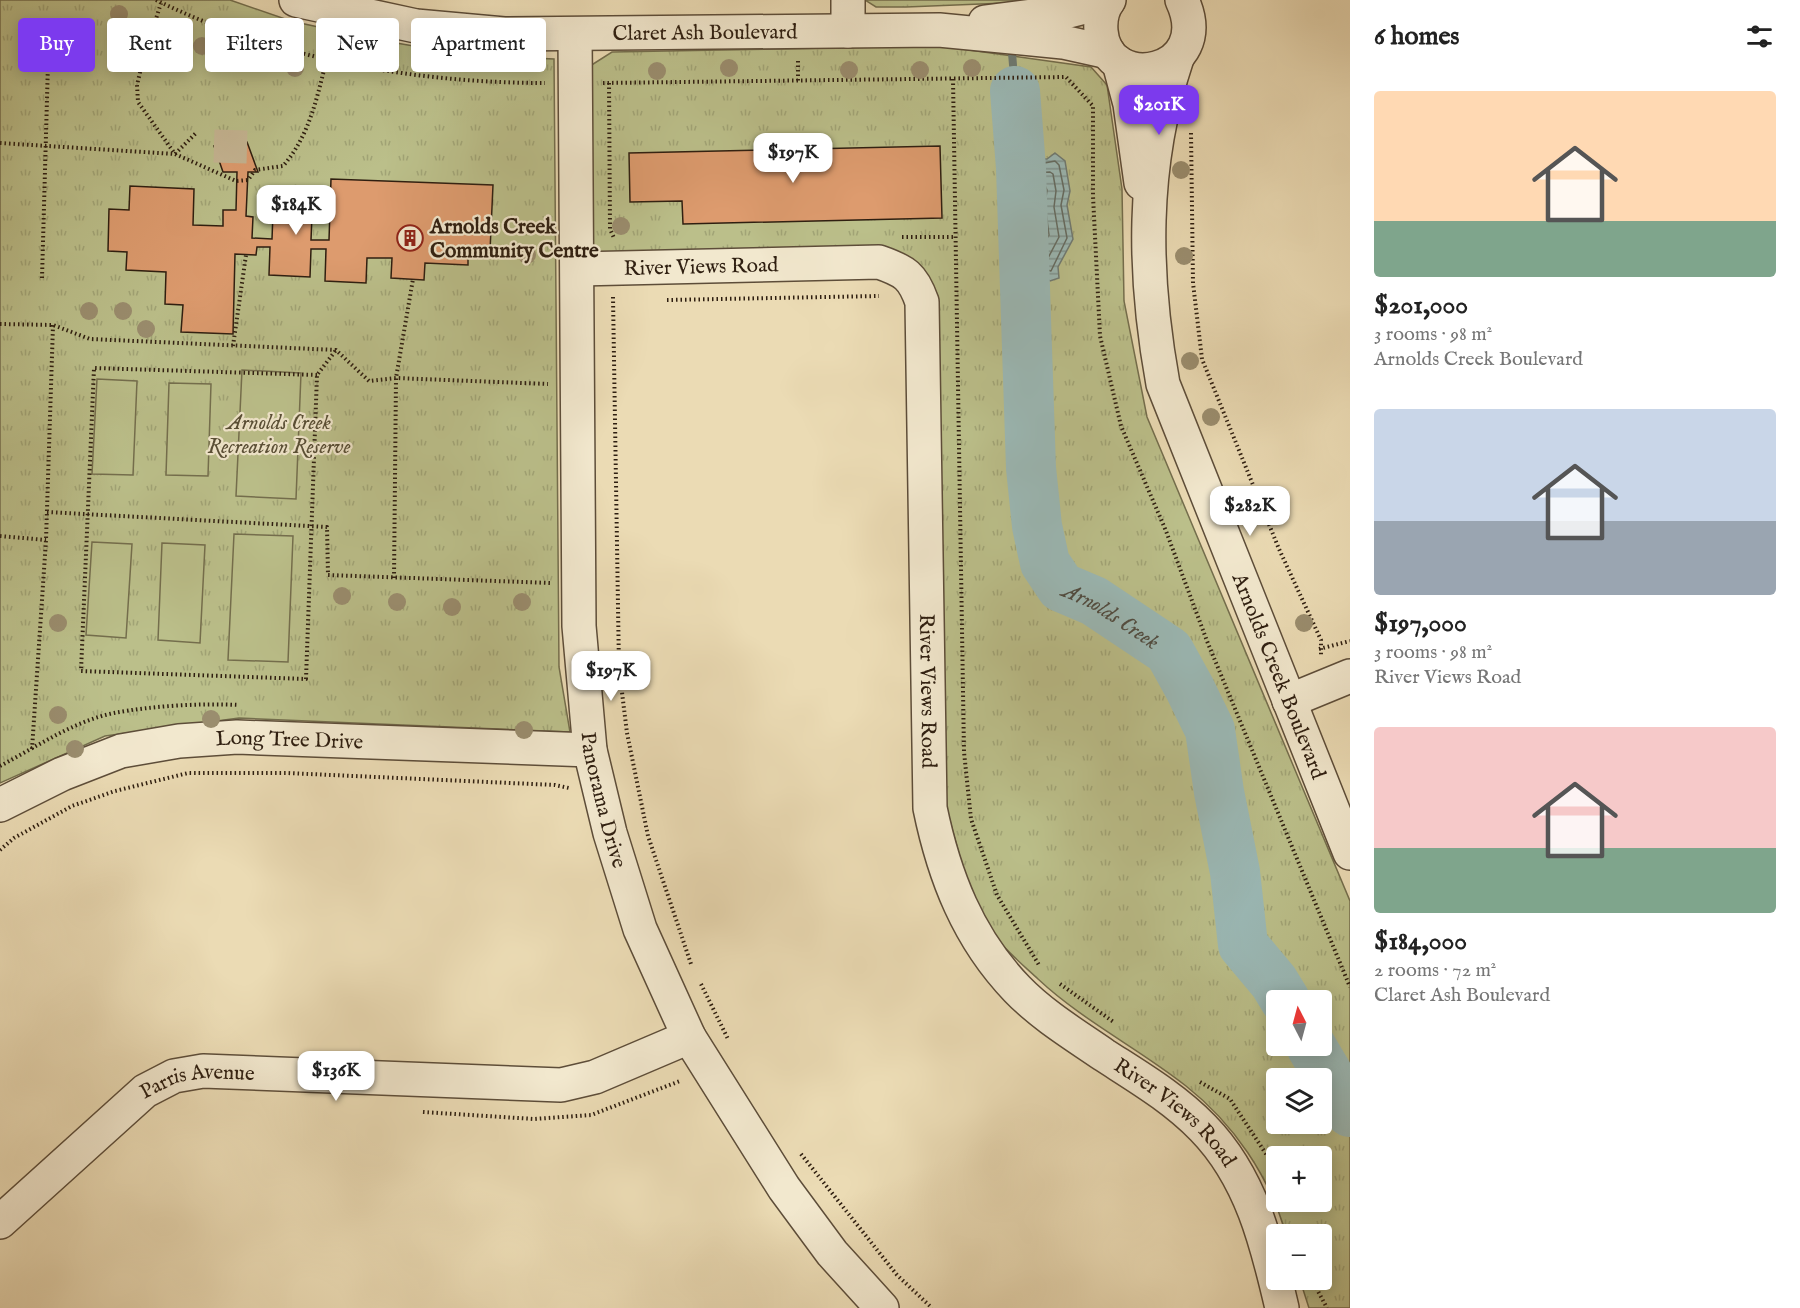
<!DOCTYPE html>
<meta charset="utf-8">
<style>
:root{--surface:#fff;--page:#f6f6f6;--text:#222;--muted:#767676;--accent:#7c3aed}
body{margin:0;font-family:"IM FELL English",serif;background:var(--page);color:var(--text);height:100vh;display:flex;flex-direction:column;font-size:22px;white-space:nowrap}
*{box-sizing:border-box;margin:0}
p{font-size:20px;color:var(--muted)}
.icon{flex:none;width:33px;height:33px;fill:none;stroke:currentColor;stroke-width:2;stroke-linecap:round;stroke-linejoin:round}
.map{position:relative;flex:1;overflow:hidden}
.sheet{display:flex;flex-direction:column;background:var(--surface);width:450px}
.sheet>*{flex:none}
.guide{position:absolute;left:18px;top:18px;width:570px;height:54px;display:flex;gap:12px}
.needle{width:39px;rotate:354deg}
.fabs{position:absolute;left:1266px;top:990px;display:grid;gap:12px}
.fabs a{display:grid;place-items:center;width:66px;height:66px;border-radius:6px;background:var(--surface);box-shadow:0 3px 15px #0003;font-size:30px}
.price{position:absolute;translate:-50% -51px;padding:0 14px;border-radius:12px;background:#fff;color:#222;font-size:20px;line-height:39px;filter:drop-shadow(0 2px 3px #0008)}
.price::after{content:'';position:absolute;left:50%;top:36px;width:18px;height:14px;margin-left:-9px;background:inherit;clip-path:polygon(0 0,100% 0,50% 100%)}
.price.active{background:var(--accent);color:#fff}
ul{padding:0;list-style:none}
li{display:grid;align-content:center;gap:12px;height:318px;padding:0 24px}
li span{display:grid;place-items:center;height:186px;border-radius:6px;color:#555}
li>.icon{margin-inline-start:auto}
span .icon{width:108px;height:108px;fill:#fffc;stroke-width:1}
li b{font-size:26px}
h2{display:flex;justify-content:space-between;align-items:center;height:72px;padding:0 24px;font-size:26px}
.tag{padding:0 21px;border-radius:6px;background:var(--surface);box-shadow:0 3px 15px #0003;font-size:21px;line-height:54px}
.tag.active{background:var(--accent);color:#fff}
main{display:flex;flex:1;min-height:0}
.map>svg:first-child{display:block}
</style>
<main>
<div class="map">
<svg width="1350" height="1308" viewBox="0 0 1350 1308">
<defs>
<pattern id="park-tufts" width="24" height="20" patternUnits="userSpaceOnUse" patternTransform="scale(1.5)"><rect width="24" height="20" fill="#bbbf8a"/><path d="M3 7l-1-3M5 7V3M7 7l1-3M15 17l-1-3M17 17v-4M19 17l1-3" fill="none" stroke="#a1a476"/></pattern>
<pattern id="water-rules" width="6" height="5" patternUnits="userSpaceOnUse" patternTransform="scale(1.5)"><rect width="6" height="5" fill="#9bb9b6"/><path d="M0 2.5h6" fill="none" stroke="#7f9693"/></pattern>
</defs>
<rect width="100%" height="100%" fill="#ebdbb4"/>
<filter id="stains"><feTurbulence type="fractalNoise" baseFrequency=".00333" numOctaves="4"/><feColorMatrix values="0 0 0 0 .2 0 0 0 0 .09 0 0 0 0 .02 0 0 0 .5 -.17"/></filter>
<radialGradient id="worn" r=".72"><stop offset=".6" stop-color="#630" stop-opacity="0"/><stop offset="1" stop-color="#630" stop-opacity=".3"/></radialGradient>
<path fill="url(#park-tufts)" stroke="#746e4d" stroke-width="1.5" fill-rule="evenodd" d="M0,0h230l61,21 82,18 93,16 88,4 5,608 11,65 -331,-14 -134,18 -105,47z
M865,0h212l-171,7h-30z
M940,46l151,21 16,18 15,104 2,112 23,116 203,484v407h-41l-9,-28h22v-46h-36c-17,-58 -52,-110 -100,-148 -48,-38 -103,-65 -148,-107 -16,-15 -39,-34 -50,-53 -22,-40 -33,-85 -44,-129l-27,-534 -327,-4v-193l22,-14zM1276,1000h46v46h-46zM1276,1078h46v46h-46zM1276,1156h46v46h-46z"/>
<path fill="#bbbf8a" stroke="#746e4d" stroke-width="1.5" d="M242,370l59,3 -5,126 -60,-3z
M97,379l40,2 -4,94 -41,-1z
M169,383l42,1 -3,92 -42,-1z
M234,534l59,2 -5,126 -60,-2z
M92,542l40,2 -6,94 -40,-3z
M162,543l43,2 -5,98 -42,-3z"/>
<path fill="url(#water-rules)" stroke="#6f7b74" stroke-width="1.5" d="M1055,153l10,8 5,30 -3,14 6,34 -15,28 1,11 -9,3 -10,-8 -3,6 -12,-4 -9,-23 -3,-62 13,-31h21z"/>
<g fill="none" stroke-linecap="round" stroke-linejoin="round">
<path stroke="#646c63" stroke-width="1.5" d="M1055,161l4,4 5,25 -3,15 6,33 -16,33 -11,-3 -8,3 -10,-20 -3,-60 10,-25z
M1050,172l3,2 3,17 -2,16 5,30 -12,23 -12,1 -5,-11 -3,-58 7,-19z
M1043,181l4,9 -2,15 4,30 -7,11 -3,-3 -3,-49 4,-11z"/>
<path stroke="#6f7b74" stroke-width="8" d="M1012,53l1,12"/>
<g stroke="#9bb9b6" stroke-width="50">
<path id="s1" d="M1015,91l6,77 10,300 6,58 8,37 16,24 33,14 75,50 21,38 20,41 9,62 16,80 8,73 31,37 11,18"/>
<path d="M1311,1046l39,66"/>
</g>
</g>
<path fill="#dd9b6e" stroke="#2e1e10" stroke-width="1.5" d="M224,142h23l11,30h-10l-2,44 7,1 -1,21 20,1 1,-26 39,2 -1,25h18l2,-61 162,6 -3,66 -22,-1v15l-43,-2 -1,17 -33,-2 1,-20h-25l-1,25 -41,-2 1,-32h-15l-1,28 -41,-2 1,-28h-13l-1,8 -21,-1 -2,80 -52,-2 2,-27 -18,-1 1,-32 -40,-2 1,-18 -19,-1 1,-42 20,1 1,-24 64,3 -1,36 30,1v-16h13l1,-38h-14l-9,-26z
M940,146l2,72 -259,6 -1,-23 -52,1 -1,-49z"/>
<g fill="none" stroke-linecap="round" stroke-linejoin="round">
<path stroke="#c5b593" stroke-width="33" stroke-dasharray="33 16" stroke-linecap="butt" d="M214,146l34,1"/>
<g stroke="#5d4d39" stroke-width="36">
<g id="minor">
<path id="s2" d="M296,0l120,26 88,8 435,-4 124,12 45,10"/>
<path d="M848,0v31"/>
<path d="M1109,0c-7,9 -9,19 -8,31 5,65 116,44 81,-31"/>
<path d="M985,22l80,-10 43,-11"/>
<path id="s3" d="M575,34l4,592 11,124 20,83 30,96 49,108 95,151 48,65 50,55"/>
<path id="s4" d="M1177,58c-36,108 -34,216 -14,326l187,469"/>
<path d="M1119,63l11,41 11,79"/>
<path id="s5" d="M578,269l301,-7c26,9 34,14 43,40l8,506c14,68 38,130 87,181 25,26 58,46 87,66 34,22 70,43 99,73 48,49 64,115 79,180"/>
<path d="M1289,701l61,-25"/>
<path id="s6" d="M0,805l62,-31 59,-23 58,-10 58,-4 353,13"/>
<path id="s7" d="M0,1222l145,-131 29,-15 29,-5 358,14 34,-8 94,-40"/>
</g>
</g>
<path stroke="#2e1e10" stroke-width="4" stroke-dasharray="1.5 3" stroke-linecap="butt" d="M156,0c118,58 257,83 389,83
M161,3l-18,57 -6,25 1,17 37,52 61,27 12,-1 7,-10 28,-4c27,-31 34,-69 44,-108
M798,61v20
M953,79l11,673 7,67 26,76 42,70
M603,83l463,-6 27,29v90l7,140 21,90 45,105 41,110 143,346
M609,83l1,146 4,9
M1191,133l2,150 9,76 77,190 42,91v15
M0,143l175,11 21,-21
M902,237h53
M42,278l7,-251
M613,297l6,371 8,65 21,103 43,128
M667,300l212,-4
M0,324l53,1 37,14 246,11 33,31 27,-3 152,6
M233,346l13,-91
M317,375l-223,-7 -13,303 225,8 11,-304 19,-25
M47,512l280,15 1,48 223,8
M0,536l46,4
M394,578l2,-200 17,-99
M1319,649l31,-8
M32,749l14,-209 7,-215
M0,766c36,-19 74,-45 114,-53 36,-7 88,-10 125,-8
M0,850l14,-12 58,-32 43,-15 73,-18h99l268,12 14,3
M701,984l27,55
M1060,984l55,39
M1200,1082l30,17 38,58 8,23
M423,1112l111,7 57,-4 89,-34
M801,1154l96,121 35,33
M1312,1280l15,28"/>
<use href="#minor" stroke="#f2e8ce" stroke-width="33"/>
</g>
<g fill="#9a8d6e">
<circle cx="119" cy="14" r="9"/>
<circle cx="141" cy="35" r="9"/>
<circle cx="202" cy="46" r="9"/>
<circle cx="295" cy="68" r="9"/>
<circle cx="729" cy="68" r="9"/>
<circle cx="972" cy="68" r="9"/>
<circle cx="849" cy="70" r="9"/>
<circle cx="920" cy="70" r="9"/>
<circle cx="657" cy="71" r="9"/>
<circle cx="1181" cy="170" r="9"/>
<circle cx="621" cy="226" r="9"/>
<circle cx="527" cy="255" r="9"/>
<circle cx="1184" cy="256" r="9"/>
<circle cx="89" cy="311" r="9"/>
<circle cx="123" cy="311" r="9"/>
<circle cx="146" cy="329" r="9"/>
<circle cx="1190" cy="361" r="9"/>
<circle cx="1211" cy="417" r="9"/>
<circle cx="1245" cy="498" r="9"/>
<circle cx="342" cy="596" r="9"/>
<circle cx="397" cy="602" r="9"/>
<circle cx="522" cy="602" r="9"/>
<circle cx="452" cy="607" r="9"/>
<circle cx="58" cy="623" r="9"/>
<circle cx="1304" cy="623" r="9"/>
<circle cx="58" cy="715" r="9"/>
<circle cx="211" cy="719" r="9"/>
<circle cx="524" cy="730" r="9"/>
<circle cx="75" cy="749" r="9"/>
</g>
<defs>
<g id="building-ring" transform="scale(1.35)"><circle r="9.5" fill="#f2e8ce" stroke="#8f2418" stroke-width="1.5"/><path d="M-4-6H4V6H1V3H-1V6H-4ZM-2.5-4.3h1.7v1.8h-1.7ZM.8-4.3h1.7v1.8H.8ZM-2.5-1h1.7V.8h-1.7ZM.8-1h1.7V.8H.8Z" fill="#8f2418"/></g>
</defs>
<g fill-rule="evenodd">
<use href="#building-ring" x="410" y="238"/>
</g>
<g text-anchor="middle" stroke-width="4.5" stroke-linejoin="round" paint-order="stroke">
<g font-size="21" fill="#2e1e10" stroke="#f2e8ce">
<text dy="7" stroke="none"><textPath href="#s2" startOffset="412">Claret Ash Boulevard</textPath></text>
<text dy="7" stroke="none"><textPath href="#s5" startOffset="123">River Views Road</textPath></text>
<text dy="7" stroke="none"><textPath href="#s4" startOffset="644">Arnolds Creek Boulevard</textPath></text>
<text dy="7" stroke="none"><textPath href="#s5" startOffset="752">River Views Road</textPath></text>
<text dy="7" stroke="none"><textPath href="#s6" startOffset="302">Long Tree Drive</textPath></text>
<text dy="7" stroke="none"><textPath href="#s3" startOffset="768">Panorama Drive</textPath></text>
<text dy="7" stroke="none"><textPath href="#s7" startOffset="250">Parris Avenue</textPath></text>
<text dy="7" stroke="none"><textPath href="#s5" startOffset="1274">River Views Road</textPath></text>
</g>
<g font-size="21" font-weight="bold" fill="#2e1e10" stroke="#f2e8ce" text-anchor="start">
<text x="430" y="233">Arnolds Creek<tspan x="430" dy="24">Community Centre</tspan></text>
</g>
<g font-size="21" font-style="italic" fill="#584e35" stroke="#f2e8ce">
<text x="279" y="429">Arnolds Creek<tspan x="279" dy="24">Recreation Reserve</tspan></text>
</g>
<g font-size="22" font-style="italic" fill="#4f4c42" stroke="#f2e8ce">
<text dy="8" stroke="none"><textPath href="#s1" startOffset="560">Arnolds Creek</textPath></text>
</g>
</g>
<rect width="100%" height="100%" filter="url(#stains)"/>
<rect width="100%" height="100%" fill="url(#worn)"/>
</svg>
<div class="fabs">
<a><svg class="needle" viewBox="-14 -14 28 28"><path d="M0-13l5 13h-10z" fill="#e53935"/><path d="M0 13l5-13h-10z" fill="#767676"/></svg></a>
<a><svg class="icon" aria-label="layers" viewBox="0 0 24 24"><path d="M12 4l9 5-9 5-9-5zM3 14l9 5 9-5"/></svg></a>
<a>+</a>
<a>−</a>
</div>
<b class="price active" style="left:1159px;top:136px">$201K</b>
<b class="price" style="left:793px;top:184px">$197K</b>
<b class="price" style="left:296px;top:236px">$184K</b>
<b class="price" style="left:1250px;top:537px">$282K</b>
<b class="price" style="left:611px;top:702px">$197K</b>
<b class="price" style="left:336px;top:1102px">$136K</b>
<div class="guide">
<a class="tag active">Buy</a>
<a class="tag">Rent</a>
<a class="tag">Filters</a>
<a class="tag">New</a>
<a class="tag">Apartment</a>
</div>
</div>
<section class="sheet">
<h2>6 homes<svg class="icon" aria-label="filters" viewBox="0 0 24 24"><path d="M4 7h16M4 17h16"/><circle cx="9" cy="7" r="2"/><circle cx="15" cy="17" r="2"/></svg></h2>
<ul>
<li><span style="background:linear-gradient(#ffd9b3 70%,#7fa58c 0)"><svg class="icon" aria-label="home" viewBox="0 0 24 24"><path d="M3 11l9-7 9 7M6 9v11h12V9"/></svg></span><div><b>$201,000</b><p>3 rooms · 98 m²</p><p>Arnolds Creek Boulevard</p></div></li>
<li><span style="background:linear-gradient(#c9d6e8 60%,#9aa5b1 0)"><svg class="icon" aria-label="home" viewBox="0 0 24 24"><path d="M3 11l9-7 9 7M6 9v11h12V9"/></svg></span><div><b>$197,000</b><p>3 rooms · 98 m²</p><p>River Views Road</p></div></li>
<li><span style="background:linear-gradient(#f6c9c9 65%,#7fa58c 0)"><svg class="icon" aria-label="home" viewBox="0 0 24 24"><path d="M3 11l9-7 9 7M6 9v11h12V9"/></svg></span><div><b>$184,000</b><p>2 rooms · 72 m²</p><p>Claret Ash Boulevard</p></div></li>
</ul>
</section>
</main>
